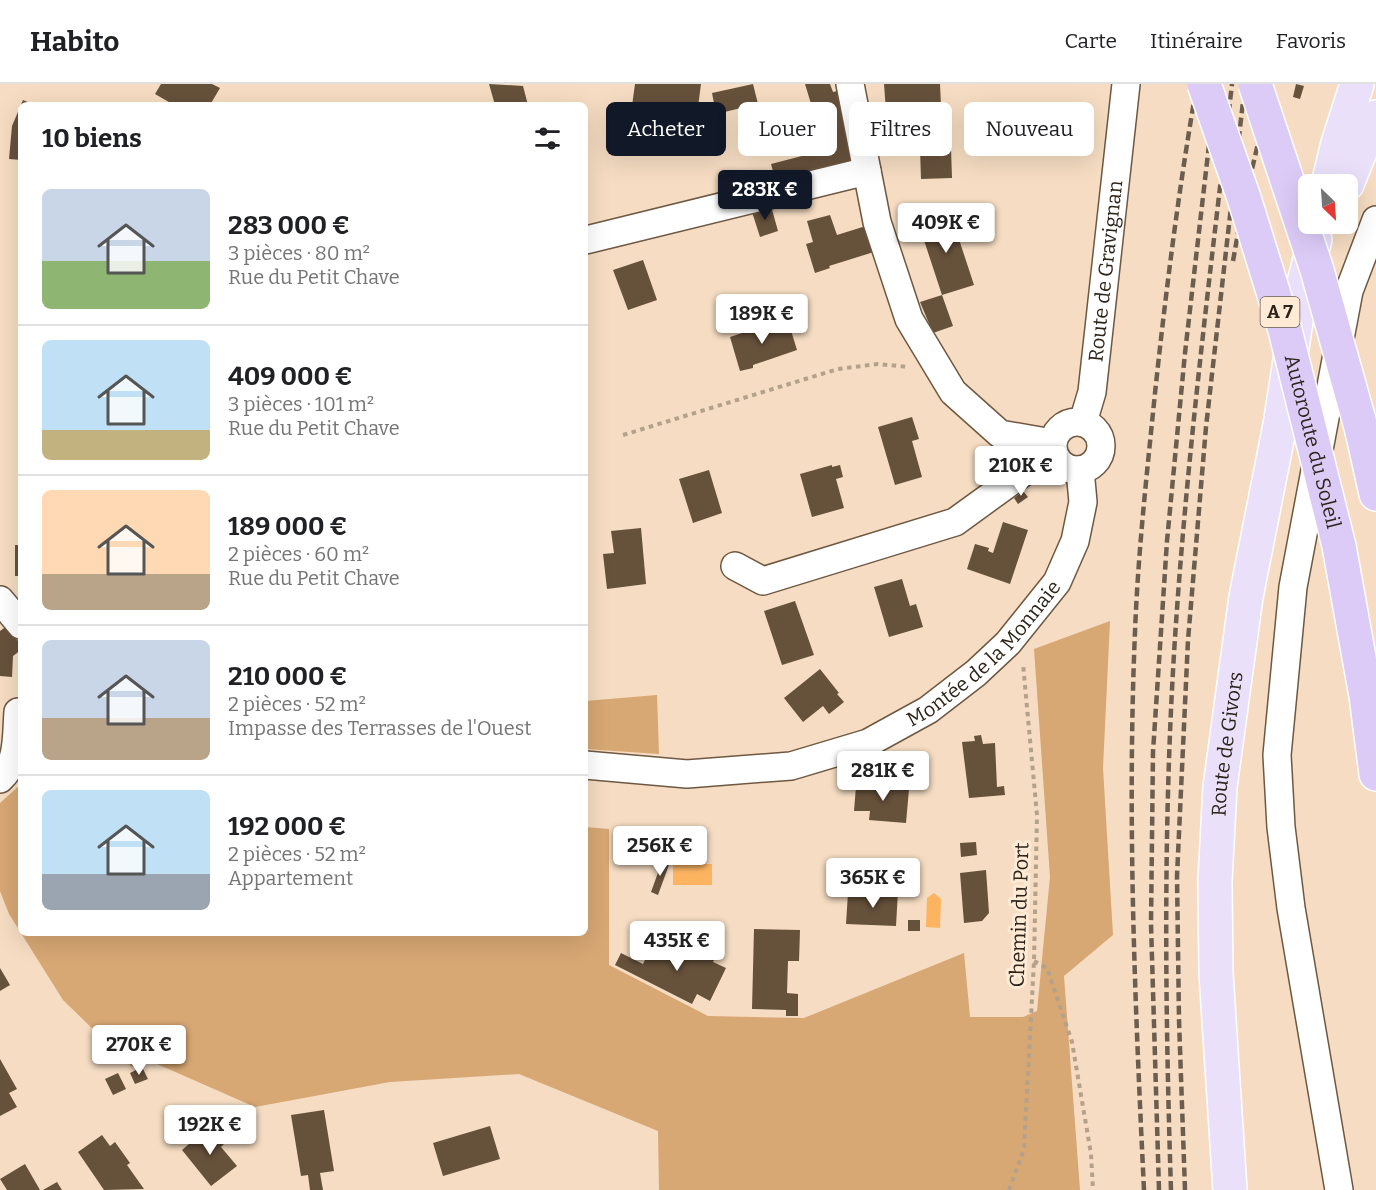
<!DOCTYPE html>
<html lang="fr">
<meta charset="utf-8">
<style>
:root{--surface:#fff;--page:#f6f6f6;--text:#202124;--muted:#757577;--line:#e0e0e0;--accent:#111827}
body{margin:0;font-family:Bitter,serif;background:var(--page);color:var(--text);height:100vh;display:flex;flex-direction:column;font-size:22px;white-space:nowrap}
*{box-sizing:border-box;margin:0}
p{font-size:20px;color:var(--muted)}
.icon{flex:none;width:33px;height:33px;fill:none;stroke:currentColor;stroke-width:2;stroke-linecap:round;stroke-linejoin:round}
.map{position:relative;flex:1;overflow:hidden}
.sheet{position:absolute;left:18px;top:18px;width:570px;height:834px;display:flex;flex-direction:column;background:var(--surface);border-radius:9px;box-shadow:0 6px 24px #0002}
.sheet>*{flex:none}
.top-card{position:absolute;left:606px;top:18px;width:570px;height:54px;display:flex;gap:12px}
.needle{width:39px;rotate:155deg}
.fabs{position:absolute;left:1298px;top:90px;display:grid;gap:12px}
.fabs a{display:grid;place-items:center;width:60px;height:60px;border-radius:9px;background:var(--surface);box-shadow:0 6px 24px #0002;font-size:30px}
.price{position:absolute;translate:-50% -51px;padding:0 14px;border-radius:6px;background:#fff;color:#222;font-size:20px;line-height:39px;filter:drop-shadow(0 2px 3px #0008)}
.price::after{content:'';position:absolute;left:50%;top:36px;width:18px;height:14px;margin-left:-9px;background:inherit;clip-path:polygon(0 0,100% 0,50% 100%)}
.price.selected{background:var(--accent);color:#fff}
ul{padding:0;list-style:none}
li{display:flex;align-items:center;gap:18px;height:150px;padding:0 24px}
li+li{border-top:2px solid var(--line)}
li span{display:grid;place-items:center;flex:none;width:168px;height:120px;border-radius:9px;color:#555}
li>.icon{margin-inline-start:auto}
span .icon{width:72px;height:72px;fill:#fffc;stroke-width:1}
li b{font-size:26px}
h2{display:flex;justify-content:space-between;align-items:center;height:72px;padding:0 24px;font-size:26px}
.pill{padding:0 21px;border-radius:9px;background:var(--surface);box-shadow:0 6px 24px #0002;font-size:21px;line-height:54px}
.pill.selected{background:var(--accent);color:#fff}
header{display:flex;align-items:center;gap:36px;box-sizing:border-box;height:84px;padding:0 30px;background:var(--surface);border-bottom:2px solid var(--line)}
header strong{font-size:28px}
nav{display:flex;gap:33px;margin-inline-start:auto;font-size:21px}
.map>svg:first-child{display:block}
</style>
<header>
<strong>Habito</strong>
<nav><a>Carte</a><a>Itinéraire</a><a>Favoris</a></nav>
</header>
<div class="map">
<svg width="1376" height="1106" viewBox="0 0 1376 1106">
<rect width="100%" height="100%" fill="#f5dcc2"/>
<path fill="#d7a774" d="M1110,537l-7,147 10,167 -49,41 16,214h-421l-1,-59 -139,-57 -129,8 -135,25 -107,-47 -16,7 -69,-67 -54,-86 -9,-23v-88l21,-19v149h564v-106l24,2v136l99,51 96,2 160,-65 6,64h53l14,-6 13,-134 -16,-228z
M657,611l2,59 -74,-5v-48z"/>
<path fill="#fcb461" d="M673,780h39v21h-39z
M934,809l7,6 -1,29 -14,-1 1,-29z"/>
<path fill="#66513b" d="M161,0h51l8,4 -10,17h-36l-19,-11z
M489,0l34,2 5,19h-33z
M635,0h66l-3,23 -12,-1 -1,8 -53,-8z
M753,0l5,20 -42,10 -4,-21z
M805,0h25l3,8 12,-3 12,72 -81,21 -5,-18 54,-14z
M884,0h56l1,22 -55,5z
M1296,0l8,2 -4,13 -7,-2z
M23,16l12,5h-14v55l-12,-1 3,-33z
M950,34l2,60 -31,1 -2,-60z
M771,122l7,25 -18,6 -8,-25z
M950,128l24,73 -32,10 -24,-73z
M830,131l7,20 32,-10 8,26 -48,15 1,2 -15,5 -9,-29 7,-2 -6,-21z
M643,176l14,40 -29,10 -15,-40z
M942,211l11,31 -20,7 -13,-31z
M769,240l1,6 19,-6 8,26 -44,15v3l-13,3 -10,-34z
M912,333l7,22 -7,2 10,36 -27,8 -17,-58z
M832,381v2l8,-2 3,12 -7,2 8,29 -32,9 -12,-43z
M709,386l13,43 -29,10 -14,-44z
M1023,407l5,6 -10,7 -4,-6z
M1003,438l25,8 -18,54 -43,-15 8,-25 14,4 -1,3 5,2z
M641,444l5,56 -39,5 -4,-35 11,-1 -3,-22z
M15,461h6v31h-6z
M902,495l8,27 6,-2 7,23 -34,10 -15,-50z
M795,517l19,54 -32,10 -18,-54z
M7,542l14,19v5l-8,6 -1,21 -12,-1v-45z
M820,585l19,24 -2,1 7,8 -15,12 -6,-8 -20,16 -19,-24z
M981,651l2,9 12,-1 2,44 7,-1 1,9 -36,3 -7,-56 13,-1 -1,-5z
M874,697l24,1v6l11,1 -3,34 -37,-3 1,-9h-16l2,-25 18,1z
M976,758l1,13 -16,2 -1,-14z
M663,775l7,3 -12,33 -7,-3z
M986,786l3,43 -7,8 -18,2 -4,-50z
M876,806l22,1 -2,35 -50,-2 2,-31 28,1z
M908,836h12v11h-12z
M754,845l46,1 -1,31h-11l-1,32 11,1v22h-12v-6l-34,-1z
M655,856l34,18 5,-11 21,11 -2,4 13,6 -16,33 -13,-7 -5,10 -77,-39 6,-12 22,11z
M0,884l10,17 -10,6z
M0,975l17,30 -8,4 8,14 -17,9z
M142,983l6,12 -13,5 -5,-11z
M118,989l8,16 -13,6 -8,-16z
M324,1026l10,61 -14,2 3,17h-13l-2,-15 -7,1 -10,-61z
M210,1042l14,18 -3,3 16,19 -26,20 -29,-36z
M490,1042l10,33 -57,17 -10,-33z
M102,1051l8,11 5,-4 15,21 -3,2 17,24 -40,1 -26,-38z
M25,1080l15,26h-33l-7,-11z
M57,1098l5,8h-19z"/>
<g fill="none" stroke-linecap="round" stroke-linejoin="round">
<g stroke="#6e5842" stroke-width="30">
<g id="minor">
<path d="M850,0l27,138 32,97 44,73 47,42 52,9"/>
<path d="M586,156l281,-69"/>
<circle cx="1077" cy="362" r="24"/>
<path id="s1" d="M1083,338l9,-30 34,-308"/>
<path d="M735,482l28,15 192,-59 98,-71"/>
<path d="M0,516l21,25"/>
<path id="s2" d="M585,681l102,9 104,-8 77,-23 60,-33 48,-37 32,-30 49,-61 18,-41 8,-39 -3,-32"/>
<path d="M0,695c19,-17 16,-43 18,-67"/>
<path d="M1339,1106l-48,-282 -10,-81 -4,-72 16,-168 56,-296 27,-71"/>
</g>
</g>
<g stroke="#fff" stroke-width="36">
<g id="major">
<path d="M1328,100l10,-41 19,-59"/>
<path d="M1347,100l24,-60 5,-7"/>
<path id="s3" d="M1230,1106l-14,-217 -1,-92 5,-94 26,-190 34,-172 19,-123 16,-62"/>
</g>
</g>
<g stroke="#fff" stroke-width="36">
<path id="highway" d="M1362,347l14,63
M1339,462l27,150 10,78"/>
</g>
<path stroke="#b4a18c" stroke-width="4" stroke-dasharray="4.5 4.5" stroke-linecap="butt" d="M623,351l215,-66 40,-5 31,3
M1034,877l13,7 25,74 19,112 2,36
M1009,1106l15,-41 10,-188 3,-146 -14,-151"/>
<use href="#minor" stroke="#fff" stroke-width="27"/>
<use href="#major" stroke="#eae0fa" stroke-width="33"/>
<use href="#highway" stroke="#dccbf7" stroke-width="33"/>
<path stroke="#6c5e4f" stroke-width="4.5" stroke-dasharray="9 4.5" stroke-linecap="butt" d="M1233,177l8,-45 31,-132
M1144,1106c-9,-186 -17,-371 -9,-558 3,-80 12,-159 20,-239 11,-103 24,-206 42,-309
M1159,1106l-8,-266 2,-172 14,-211 18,-188 31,-269
M1171,1106c-6,-184 -8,-368 4,-552 12,-185 36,-370 57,-554
M1185,1106l-6,-170 -2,-144 11,-236 18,-213 39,-343"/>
<g stroke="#fff" stroke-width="36" stroke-linecap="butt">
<g id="highway-bridge">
<path id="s4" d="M1204,0l40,114 41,132 54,216"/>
<path d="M1255,0l62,186 45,161"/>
</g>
</g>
<use href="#highway-bridge" stroke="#dccbf7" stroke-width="33"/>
</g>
<g text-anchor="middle" stroke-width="6" stroke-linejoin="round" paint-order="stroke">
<rect fill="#ffead5" stroke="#6b5f51" stroke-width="1.5" x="1260.5" y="213" width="39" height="30" rx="4.5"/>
<g font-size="18" font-weight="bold" fill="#2c2319">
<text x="1280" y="234">A 7</text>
</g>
<g font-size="20" fill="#2c2319" stroke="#ffead5">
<text dy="7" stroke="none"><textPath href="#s1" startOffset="153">Route de Gravignan</textPath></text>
<text dy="7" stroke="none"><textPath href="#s4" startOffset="374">Autoroute du Soleil</textPath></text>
<text dy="7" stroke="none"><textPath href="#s2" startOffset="435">Montée de la Monnaie</textPath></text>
<text dy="7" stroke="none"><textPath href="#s3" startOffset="447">Route de Givors</textPath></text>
<text transform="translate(1019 831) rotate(-88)" y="7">Chemin du Port</text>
</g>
</g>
</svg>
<div class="fabs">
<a><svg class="needle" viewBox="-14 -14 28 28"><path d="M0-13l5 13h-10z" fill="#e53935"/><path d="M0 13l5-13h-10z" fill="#757577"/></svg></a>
</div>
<b class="price selected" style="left:765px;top:137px">283K €</b>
<b class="price" style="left:946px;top:170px">409K €</b>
<b class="price" style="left:762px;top:261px">189K €</b>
<b class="price" style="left:1021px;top:413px">210K €</b>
<b class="price" style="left:883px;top:718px">281K €</b>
<b class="price" style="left:660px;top:793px">256K €</b>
<b class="price" style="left:873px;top:825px">365K €</b>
<b class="price" style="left:677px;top:888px">435K €</b>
<b class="price" style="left:139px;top:992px">270K €</b>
<b class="price" style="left:210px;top:1072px">192K €</b>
<div class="top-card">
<a class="pill selected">Acheter</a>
<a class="pill">Louer</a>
<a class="pill">Filtres</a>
<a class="pill">Nouveau</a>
</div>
<section class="sheet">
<h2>10 biens<svg class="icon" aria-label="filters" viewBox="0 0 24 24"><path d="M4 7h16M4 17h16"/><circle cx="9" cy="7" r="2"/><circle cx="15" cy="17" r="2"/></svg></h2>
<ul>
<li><span style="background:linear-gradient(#c9d6e8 60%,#8fb573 0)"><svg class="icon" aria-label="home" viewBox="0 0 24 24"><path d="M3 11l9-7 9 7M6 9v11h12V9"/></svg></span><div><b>283 000 €</b><p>3 pièces · 80 m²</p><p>Rue du Petit Chave</p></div></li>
<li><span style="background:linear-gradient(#bfe0f5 75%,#c2b280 0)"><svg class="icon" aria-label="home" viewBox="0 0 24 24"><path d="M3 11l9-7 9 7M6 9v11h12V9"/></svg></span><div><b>409 000 €</b><p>3 pièces · 101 m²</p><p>Rue du Petit Chave</p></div></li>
<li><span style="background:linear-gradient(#ffd9b3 70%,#b9a48a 0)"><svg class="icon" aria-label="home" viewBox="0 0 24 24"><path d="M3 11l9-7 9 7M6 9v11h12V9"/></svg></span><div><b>189 000 €</b><p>2 pièces · 60 m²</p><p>Rue du Petit Chave</p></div></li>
<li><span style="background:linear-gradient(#c9d6e8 65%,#b9a48a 0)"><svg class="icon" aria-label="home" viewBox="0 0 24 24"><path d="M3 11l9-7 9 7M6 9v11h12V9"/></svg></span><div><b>210 000 €</b><p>2 pièces · 52 m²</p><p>Impasse des Terrasses de l'Ouest</p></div></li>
<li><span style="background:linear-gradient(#bfe0f5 70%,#9aa5b1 0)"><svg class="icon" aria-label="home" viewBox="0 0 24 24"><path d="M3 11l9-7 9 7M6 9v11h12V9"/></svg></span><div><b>192 000 €</b><p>2 pièces · 52 m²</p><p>Appartement</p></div></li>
</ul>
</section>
</div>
